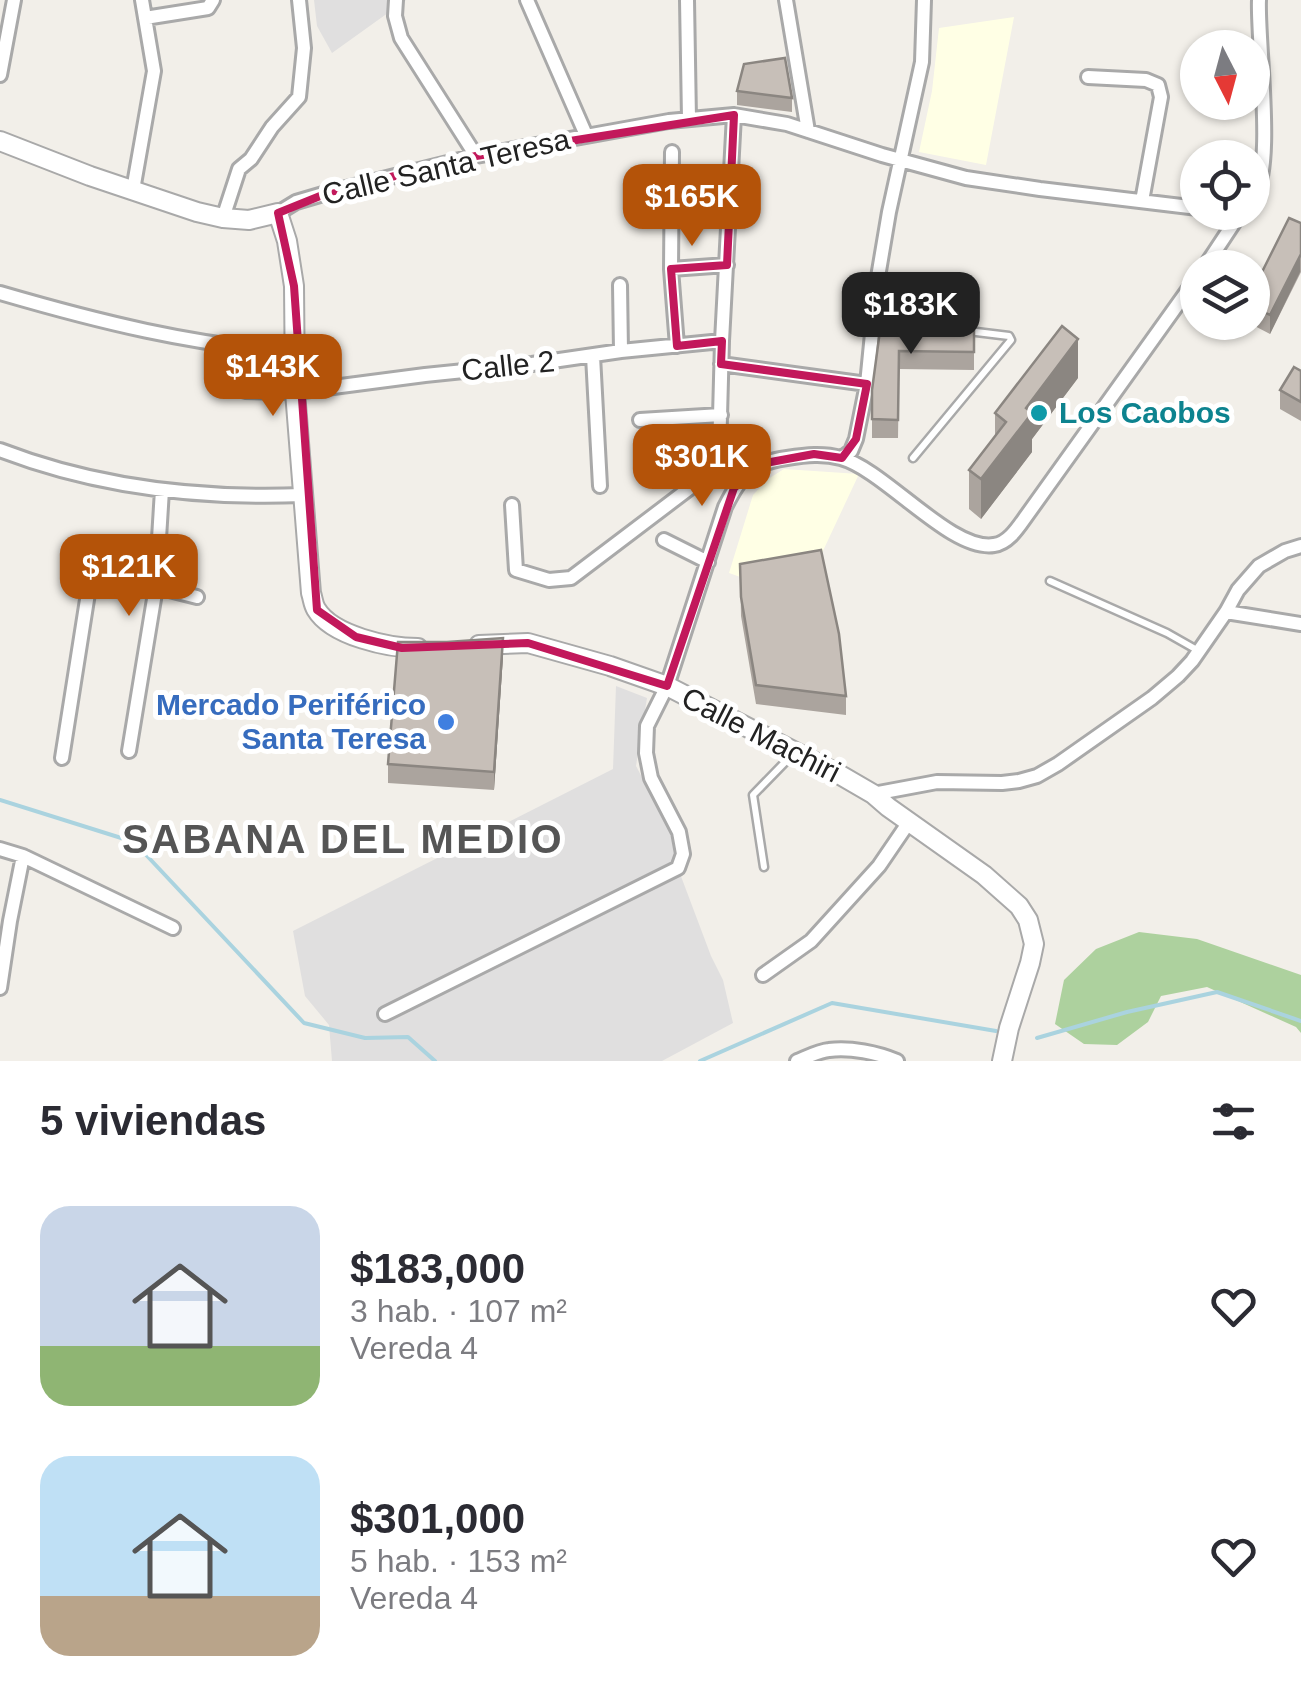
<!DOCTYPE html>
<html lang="es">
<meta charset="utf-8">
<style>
:root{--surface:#fff;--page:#f7f7f7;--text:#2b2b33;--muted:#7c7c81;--accent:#b45309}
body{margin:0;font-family:Helvetica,sans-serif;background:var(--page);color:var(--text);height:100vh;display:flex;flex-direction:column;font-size:38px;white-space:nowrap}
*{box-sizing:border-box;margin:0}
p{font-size:32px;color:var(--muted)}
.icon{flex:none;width:55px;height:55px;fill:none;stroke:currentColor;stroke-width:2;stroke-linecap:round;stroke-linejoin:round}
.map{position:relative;height:1061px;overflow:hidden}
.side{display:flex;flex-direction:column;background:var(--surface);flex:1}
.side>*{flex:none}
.needle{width:65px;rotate:174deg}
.controls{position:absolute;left:1180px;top:30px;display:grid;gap:20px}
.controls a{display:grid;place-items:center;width:90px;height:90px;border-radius:50%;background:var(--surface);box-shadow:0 2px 8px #0004;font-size:50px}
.price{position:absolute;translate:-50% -85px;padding:0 22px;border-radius:20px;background:var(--accent);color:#fff;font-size:32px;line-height:65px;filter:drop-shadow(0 2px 5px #0008)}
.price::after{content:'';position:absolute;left:50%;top:60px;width:30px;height:22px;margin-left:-15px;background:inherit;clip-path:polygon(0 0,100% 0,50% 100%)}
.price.on{background:#222;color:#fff}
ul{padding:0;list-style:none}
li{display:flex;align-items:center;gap:30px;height:250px;padding:0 40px}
li span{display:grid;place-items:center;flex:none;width:280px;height:200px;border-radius:30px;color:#555}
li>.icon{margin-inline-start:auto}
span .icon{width:120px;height:120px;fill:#fffc;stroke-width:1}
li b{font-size:42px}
h2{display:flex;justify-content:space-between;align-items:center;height:120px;padding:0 40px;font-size:42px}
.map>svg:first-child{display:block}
</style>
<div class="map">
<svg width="1301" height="1061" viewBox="0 0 1301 1061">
<rect width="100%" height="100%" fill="#f2efe9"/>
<path fill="#e0dfdf" d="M314,0h92l-74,53 -15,-27z
M616,686l31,12 -11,68 31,58 13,-5 7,26 1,15 -9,11 32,85 12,24 10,43 -71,38h-330l-3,-36 -24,-29 -12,-65 320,-162z"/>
<path fill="#ffffe5" d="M1014,17l-28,148 -67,-13 13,-61 7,-63z
M784,469l75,5 -45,96 -68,9 -17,-6 24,-78 15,-16z"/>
<path fill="#add19e" d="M1139,932l58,7 104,36v58l-5,-6 -89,-40 -46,9 -13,26 -31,23 -33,-1 -29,-20 9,-44 32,-31z"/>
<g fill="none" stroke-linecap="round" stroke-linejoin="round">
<path stroke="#aad3df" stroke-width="4" d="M0,800l134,42 170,181 61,15 43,-1 27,24
M1037,1038l90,-26 90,-20 84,29
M700,1061l132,-58 164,28"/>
<g stroke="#a9a9a9" stroke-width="11">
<path id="service" d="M874,320l42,5
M913,458l98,-118 -2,-4 -41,-5
M1050,581l117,52 30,17
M764,867l-11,-72 38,-39"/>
</g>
<g stroke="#a9a9a9" stroke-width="18">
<path id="minor" d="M396,0l-1,16 6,22 75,118
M527,0l59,135
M687,0l2,119
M786,0l22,131
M145,18l63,-10 5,-8
M0,75l14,-75
M1088,77l58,3 12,5 3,12 -19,104
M672,152l-1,117 6,77
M133,190l21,-119 -12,-71
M1252,199c24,-25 5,-158 7,-199
M278,213l18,-11 34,-10 146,-36 193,-35 65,-6 53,9 95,31 84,23 74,11 158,19
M223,218l16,-49 12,-10 21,-32 27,-30 5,-49 -5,-48
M1204,268l37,-56
M671,269l56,-4
M620,285l1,66
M0,293c96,28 195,53 295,59
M593,356l7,130
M721,364l146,20
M245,391l50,1 130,-17 107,-11 89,-13 101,-10
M640,420l81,-5
M0,450c96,37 201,49 303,45
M842,458l9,-7 5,-12 11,-55 10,-101 12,-71 33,-150 2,-62
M512,505l4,65 33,10 22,-2 132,-100 11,-13 5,-11 3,-113 12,-226
M664,540l44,22
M1226,612l75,12
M129,751l27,-164 6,-97
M62,758l27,-171 4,-10 13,-3 91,23
M873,794l64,-12 65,1 17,-2 18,-5 21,-12 94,-66 26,-22 14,-15 34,-49 12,-22 21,-24 26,-15 16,-5
M0,849l23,7 150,72
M763,975l48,-34 68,-75 30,-44
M0,988l10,-67 13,-65
M385,1014l293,-146 5,-14 -4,-22 -28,-54 -5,-25 1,-27 20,-40 58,-179c16,-32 26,-44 62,-49 19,-3 36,-5 54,0 44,12 110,94 153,87 15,-2 25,-19 33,-30l171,-239
M797,1061c10,-4 22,-10 32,-11 21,-3 49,3 68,11"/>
</g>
<g stroke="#a9a9a9" stroke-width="22">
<path id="tertiary" d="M0,141l90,35 107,36 26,6 26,2 29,-7 9,28 7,45 1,106 16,201c2,6 2,11 5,16 16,27 73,39 102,39
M479,645l49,-2 82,23 57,20 175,90 31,18 15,13 96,68 35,31 9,14 6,24 -4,19 -21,65 -7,33"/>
</g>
<use href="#service" stroke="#fff" stroke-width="6"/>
<use href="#minor" stroke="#fff" stroke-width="12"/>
<use href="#tertiary" stroke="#fff" stroke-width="18"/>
</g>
<path fill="#aba49e" d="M737,91l55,7v14l-55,-7z
M1301,223v49l-31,62 -23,-12h5v-30z
M881,323l93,1v46l-75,-1 -1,69h-26v-48z
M1301,371v50l-21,-12v-19z
M1078,378l-46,61v13l-51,67 -12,-10v-39l26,-34v-23z
M740,564l106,132v19l-90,-11 -15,-88z
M503,656l-9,134 -106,-7v-19z"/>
<path fill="#8b8681" d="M1300,254v18l-30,62v-19z
M1078,339v39l-46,61v13l-51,67v-40l45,-71z
M503,638v18l-9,134v-18z"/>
<path fill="#c7bfb8" stroke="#8b8681" stroke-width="2.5" d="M785,58l7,40 -55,-7 7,-27z
M1289,218l12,5v31l-31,61 -18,-8v-15z
M881,323l93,1v28l-75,-1 -1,69 -26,-1v-29z
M1062,326l16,13 -52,69 6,5 -51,66 -12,-9 37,-48 -11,-9z
M1294,367l7,4v31l-21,-12z
M821,550l18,84 7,62 -90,-11 -15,-88 -1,-33z
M503,638l-9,134 -106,-8 10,-122h49z"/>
<path fill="none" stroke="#c2185b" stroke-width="8" stroke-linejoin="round" d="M734,115l-7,150 -56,4 6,77 45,-5 -1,23 146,20 -11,55 -14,19 -28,-4 -54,10 -26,24 -67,198 -139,-43 -126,5 -46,-11 -39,-27 -23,-324 -16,-73 52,-21 146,-36z"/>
<circle fill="#0f9aa8" stroke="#fff" stroke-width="4" cx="1039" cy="413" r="10"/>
<circle fill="#3f7fe0" stroke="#fff" stroke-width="4" cx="446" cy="722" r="10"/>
<g text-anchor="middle" stroke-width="10" stroke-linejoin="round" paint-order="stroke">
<g font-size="30" fill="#222" stroke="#fff">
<text transform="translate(446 167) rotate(-13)" y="10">Calle Santa Teresa</text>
<text transform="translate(508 366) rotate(-6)" y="10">Calle 2</text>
<text transform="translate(761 735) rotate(27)" y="10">Calle Machiri</text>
</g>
<g font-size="30" font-weight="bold" fill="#0d838f" stroke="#fff" text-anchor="start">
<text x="1059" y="423">Los Caobos</text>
</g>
<g font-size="30" font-weight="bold" fill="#366cbe" stroke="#fff" text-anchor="end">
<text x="426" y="715">Mercado Periférico<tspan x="426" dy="34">Santa Teresa</tspan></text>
</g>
<g font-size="40" font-weight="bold" letter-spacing="2.5" fill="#555" stroke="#fff">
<text x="343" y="853">SABANA DEL MEDIO</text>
</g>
</g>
</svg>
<div class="controls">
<a><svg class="needle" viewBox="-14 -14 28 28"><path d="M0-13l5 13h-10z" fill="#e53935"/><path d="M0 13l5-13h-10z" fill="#7c7c81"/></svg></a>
<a><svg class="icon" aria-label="locate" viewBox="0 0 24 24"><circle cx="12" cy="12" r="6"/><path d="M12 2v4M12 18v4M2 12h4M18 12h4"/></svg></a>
<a><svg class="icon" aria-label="layers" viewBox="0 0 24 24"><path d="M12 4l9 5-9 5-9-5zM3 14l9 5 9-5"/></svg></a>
</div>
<b class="price" style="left:692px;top:249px">$165K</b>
<b class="price on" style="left:911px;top:357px">$183K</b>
<b class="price" style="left:273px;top:419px">$143K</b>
<b class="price" style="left:702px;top:509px">$301K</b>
<b class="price" style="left:129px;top:619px">$121K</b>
</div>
<section class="side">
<h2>5 viviendas<svg class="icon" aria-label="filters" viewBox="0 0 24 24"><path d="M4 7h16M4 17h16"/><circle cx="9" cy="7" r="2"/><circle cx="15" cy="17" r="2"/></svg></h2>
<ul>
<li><span style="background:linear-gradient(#c9d6e8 70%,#8fb573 0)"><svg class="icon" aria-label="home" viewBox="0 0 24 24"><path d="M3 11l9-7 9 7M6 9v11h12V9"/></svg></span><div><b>$183,000</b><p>3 hab. · 107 m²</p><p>Vereda 4</p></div><svg class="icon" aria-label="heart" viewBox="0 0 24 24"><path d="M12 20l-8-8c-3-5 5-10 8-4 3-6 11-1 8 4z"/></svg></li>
<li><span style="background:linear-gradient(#bfe0f5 70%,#b9a48a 0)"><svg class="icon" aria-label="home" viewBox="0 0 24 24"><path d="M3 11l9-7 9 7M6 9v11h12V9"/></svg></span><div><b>$301,000</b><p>5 hab. · 153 m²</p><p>Vereda 4</p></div><svg class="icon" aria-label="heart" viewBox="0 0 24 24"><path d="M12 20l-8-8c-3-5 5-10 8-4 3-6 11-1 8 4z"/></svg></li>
</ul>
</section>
